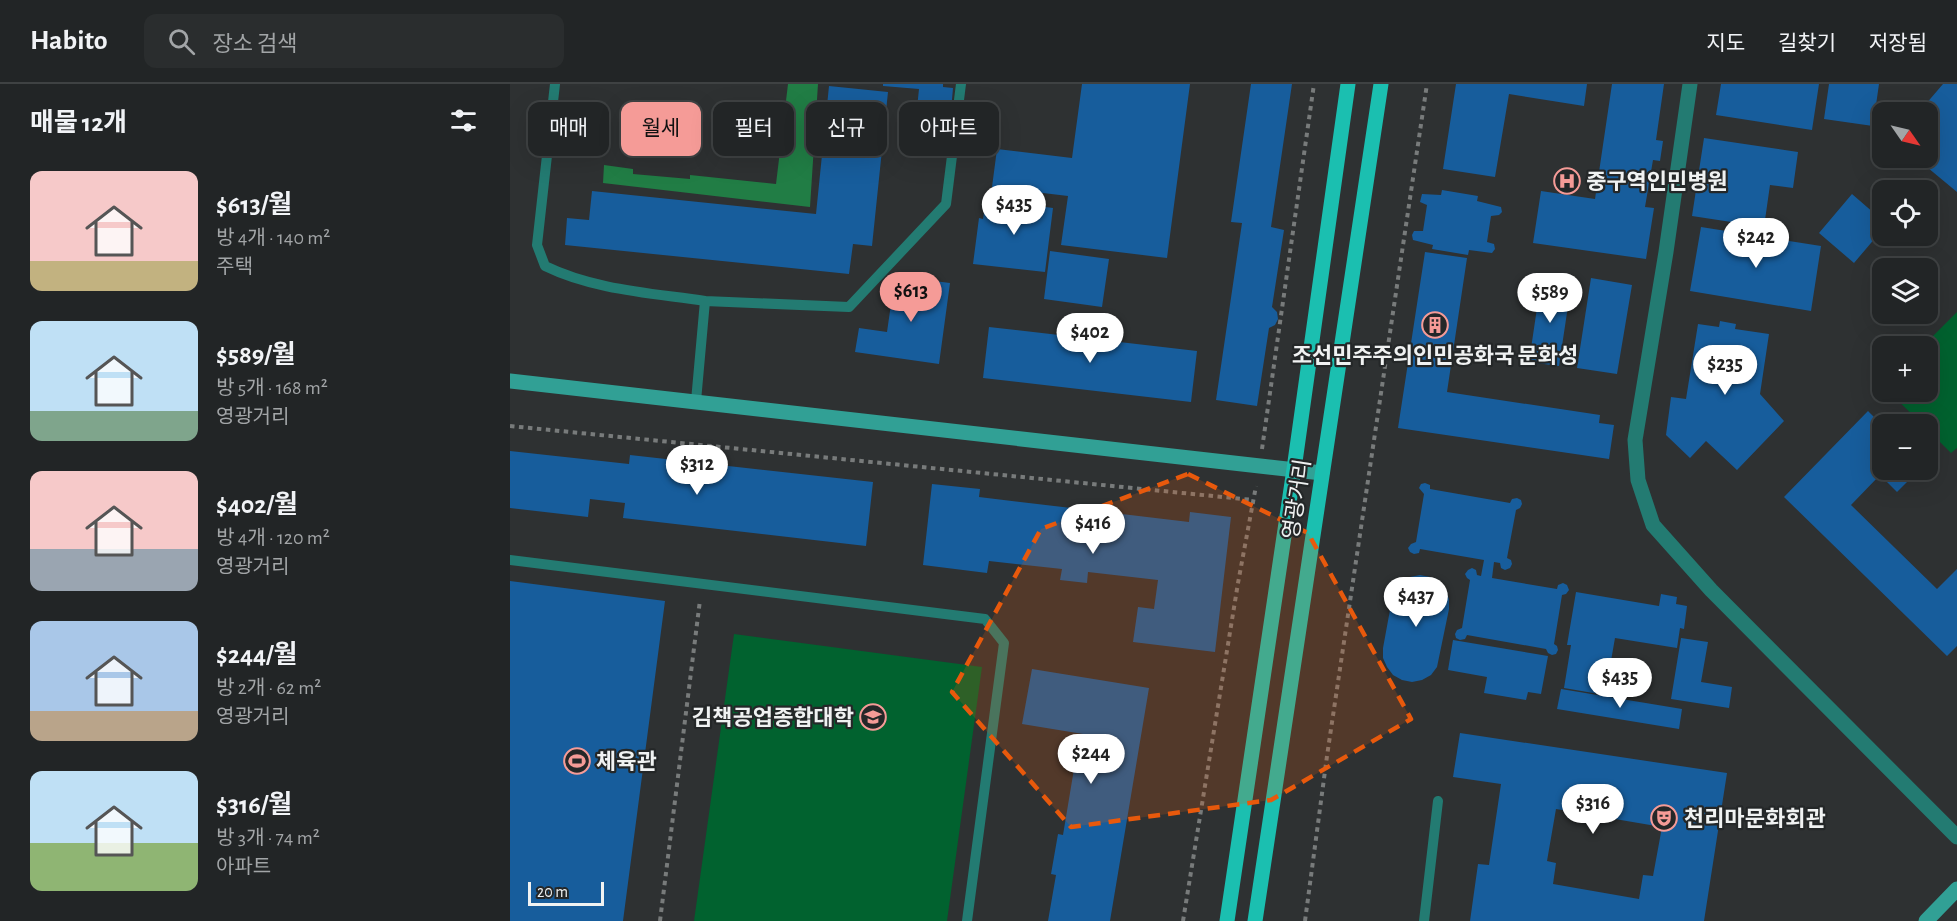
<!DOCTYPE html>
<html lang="ko">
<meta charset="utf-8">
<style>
:root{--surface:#222526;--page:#2a2d2e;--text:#f1f3f6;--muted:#a2a5a7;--line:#3f4243;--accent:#f59b97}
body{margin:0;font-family:"Alegreya Sans","Noto Sans KR",sans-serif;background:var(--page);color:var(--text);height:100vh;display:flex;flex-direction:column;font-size:22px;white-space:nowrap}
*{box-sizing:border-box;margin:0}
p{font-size:20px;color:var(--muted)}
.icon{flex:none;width:33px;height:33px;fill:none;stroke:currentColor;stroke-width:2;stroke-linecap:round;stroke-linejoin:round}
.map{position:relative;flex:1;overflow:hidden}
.details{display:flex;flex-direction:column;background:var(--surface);width:510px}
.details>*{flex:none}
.hud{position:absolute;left:18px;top:18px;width:570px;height:54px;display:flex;gap:12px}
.needle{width:39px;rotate:124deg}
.buttons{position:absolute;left:1362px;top:18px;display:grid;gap:12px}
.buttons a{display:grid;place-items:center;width:66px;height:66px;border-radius:12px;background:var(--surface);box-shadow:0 6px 24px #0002,0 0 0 2px var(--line);font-size:30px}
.scale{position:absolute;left:18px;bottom:15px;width:76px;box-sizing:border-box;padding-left:6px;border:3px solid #f0f2f2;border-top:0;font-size:16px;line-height:21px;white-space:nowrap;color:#f0f2f2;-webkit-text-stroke:4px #242728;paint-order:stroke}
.price{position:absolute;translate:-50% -51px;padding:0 14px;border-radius:21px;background:#fff;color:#222;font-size:20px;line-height:39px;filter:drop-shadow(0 2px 3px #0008)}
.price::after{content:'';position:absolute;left:50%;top:36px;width:18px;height:14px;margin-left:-9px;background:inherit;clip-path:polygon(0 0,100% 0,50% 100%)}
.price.on{background:var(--accent);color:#111}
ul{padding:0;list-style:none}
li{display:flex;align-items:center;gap:18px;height:150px;padding:0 30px}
li span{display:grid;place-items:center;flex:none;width:168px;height:120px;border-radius:12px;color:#555}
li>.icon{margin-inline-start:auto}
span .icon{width:72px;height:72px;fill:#fffc;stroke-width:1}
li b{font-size:26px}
h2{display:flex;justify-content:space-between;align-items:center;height:72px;padding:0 30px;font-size:26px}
.pill{padding:0 21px;border-radius:12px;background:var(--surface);box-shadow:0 6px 24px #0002,0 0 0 2px var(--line);font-size:21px;line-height:54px}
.pill.on{background:var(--accent);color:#111}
header{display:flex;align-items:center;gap:36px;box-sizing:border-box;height:84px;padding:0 30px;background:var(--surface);border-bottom:2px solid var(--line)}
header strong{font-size:28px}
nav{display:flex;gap:33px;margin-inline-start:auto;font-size:21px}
.search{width:420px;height:54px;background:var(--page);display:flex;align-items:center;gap:15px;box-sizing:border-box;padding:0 21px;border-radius:12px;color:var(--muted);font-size:22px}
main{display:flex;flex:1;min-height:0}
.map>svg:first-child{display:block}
</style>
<header>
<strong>Habito</strong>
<div class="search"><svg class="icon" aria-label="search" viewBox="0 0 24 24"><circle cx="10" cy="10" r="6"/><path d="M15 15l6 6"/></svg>장소 검색</div>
<nav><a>지도</a><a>길찾기</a><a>저장됨</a></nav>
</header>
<main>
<section class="details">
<h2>매물 12개<svg class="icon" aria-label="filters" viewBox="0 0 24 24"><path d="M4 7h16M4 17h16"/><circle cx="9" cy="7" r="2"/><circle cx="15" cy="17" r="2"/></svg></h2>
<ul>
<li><span style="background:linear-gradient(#f6c9c9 75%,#c2b280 0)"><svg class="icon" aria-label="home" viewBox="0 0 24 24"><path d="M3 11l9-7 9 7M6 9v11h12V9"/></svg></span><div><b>$613/월</b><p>방 4개 · 140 m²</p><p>주택</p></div></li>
<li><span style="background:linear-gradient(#bfe0f5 75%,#7fa58c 0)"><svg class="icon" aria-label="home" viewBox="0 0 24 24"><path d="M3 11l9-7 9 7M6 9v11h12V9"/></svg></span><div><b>$589/월</b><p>방 5개 · 168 m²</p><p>영광거리</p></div></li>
<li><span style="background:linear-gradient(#f6c9c9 65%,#9aa5b1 0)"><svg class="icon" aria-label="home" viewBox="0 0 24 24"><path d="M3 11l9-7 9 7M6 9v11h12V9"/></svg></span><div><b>$402/월</b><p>방 4개 · 120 m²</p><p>영광거리</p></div></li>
<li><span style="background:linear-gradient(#a9c7e8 75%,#b9a48a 0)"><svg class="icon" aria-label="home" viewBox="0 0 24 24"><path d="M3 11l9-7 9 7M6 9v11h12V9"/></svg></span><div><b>$244/월</b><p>방 2개 · 62 m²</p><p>영광거리</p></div></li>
<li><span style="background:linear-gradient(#bfe0f5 60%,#8fb573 0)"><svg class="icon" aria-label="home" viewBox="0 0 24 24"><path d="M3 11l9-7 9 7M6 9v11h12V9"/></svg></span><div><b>$316/월</b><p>방 3개 · 74 m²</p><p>아파트</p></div></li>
</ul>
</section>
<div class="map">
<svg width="1447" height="837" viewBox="0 0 1447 837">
<rect width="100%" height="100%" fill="#2e3132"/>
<path fill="#01622f" d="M1447,228v136l-6,5 -23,-23v-6h-6l-33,-32h39v-46h-5z
M224,550l248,33 -35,254h-253z"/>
<path fill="#217d45" d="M278,0h30l-8,123 -207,-24 1,-18 29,4v5l57,5v-4l86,9z"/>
<path fill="#175d9c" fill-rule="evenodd" d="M373,0h60v3l10,1 -2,23 -34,-3 2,-19 -36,-3z
M572,0h108l-23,174 -106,-13 7,-49 -76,-9 5,-38 75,9z
M741,0h41l-21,143 13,3 -12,77 5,5 1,7 -3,6 -6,3 -12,78 -41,-6 26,-177 -11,-1z
M946,0h131l-3,22 -75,-12 -14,83 -52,-8z
M1102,0h52l-8,56 7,1 -3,20 -7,-1 -8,47 9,1 -8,51 -113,-16 8,-52 54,8z
M1211,0h98l-7,46 -96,-15z
M1319,0h50l-6,42 -49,-7z
M1433,0h14v108l-41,-34h12v-46h-9z
M319,2l59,6 -16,154 -19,-2 -4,30 -284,-29 2,-27 22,2 3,-29 224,23z
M1194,54l94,14 -5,36 -23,-3 -6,42 -72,-11z
M932,106l36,6 -1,5 24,6 1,5 -3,3 -8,1 -4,26 7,2 1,5 -3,4 -23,-3 -1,5 -36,-6 1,-4 -20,-5 -1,-5 2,-4h9l4,-26 -7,-3 2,-8 19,1z
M1342,110l30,26v10l-28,33 -35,-30z
M476,115l67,9 -8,64 -72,-8 6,-46 4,1z
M1191,143l120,19 -10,65 -121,-20z
M540,167l59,8 -7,48 -58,-8z
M915,168l42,6 -20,134 153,23 -1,8 15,2 -5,34 -211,-31z
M385,192l55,7 -11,81 -84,-12 4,-24 28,4z
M1081,194l41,7 -15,89 -40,-6z
M1031,197l30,5 -12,80 -30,-4z
M1210,237l16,3 -1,5 34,5 -9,60 24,27 -47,49 -31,-29 -16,17 -24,-23 5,-38 15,2 12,-75 21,3z
M479,243l208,24 -6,51 -208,-24z
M1358,327l14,14v45h37l-22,22 -17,-17 -29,30 86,84 20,-20v77l-10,10 -163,-159z
M0,367l119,13 1,-9 243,27 -7,64 -243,-28 2,-15 -35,-4 -2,18 -78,-9z
M915,399l5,2v4l80,14 2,-4 5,-1 4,2 1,4 -2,4 -4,2 -9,48 4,2 1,4 -2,4 -5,2 -4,-2 -1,-5 -6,-1 -2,16 65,11 1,-4 5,-2 4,2 2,5 -3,4 -4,1 -8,49 3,2 1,4 -2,4 -4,1 -4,-2 -2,-4 -79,-14 -2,4 -5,1 -4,-2 -1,-4 2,-4 5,-2 8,-48 -3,-2 -2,-4 3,-4 4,-2 4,2 1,5 4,1 3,-16 -64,-11 -1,4 -5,1 -4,-2 -2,-4 3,-4 5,-2 8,-48 -5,-6 2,-4z
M422,400l48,5 -1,8 210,25 1,-10 41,5 -16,135 -82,-10 5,-35 16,2 4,-29 -70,-8 -1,11 -27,-3 2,-11 -73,-8 -2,12 -64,-8z
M910,491l10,2 9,5 6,8 4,9v10l-12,58 -6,8 -9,5 -10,2 -10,-2 -9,-5 -6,-8 -4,-9v-10l9,-49 3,-9 7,-8 8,-5z
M0,497l155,20 -42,320h-113z
M1066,508l83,14 2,-12 16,3 -1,7 11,2 -3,23 -4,-1 -3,20 -62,-10 -10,57 -41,-7 7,-43h-4z
M1171,554l27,4 -7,40 31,5 -3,21 -58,-9z
M943,556l95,16 -7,38 -13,-2 -2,8 -42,-7 3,-16 -39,-7z
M522,585l117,19 -39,233h-62l8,-46 -5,-1 7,-40 5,1 15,-90h3l2,-11 -61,-10z
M1051,605l121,20 -3,20 -122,-20z
M950,649l267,40 -23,148h-234l8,-57 11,1 12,-81 -48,-7zM1046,725l106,18 -9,49 -10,-1 -4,24 -86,-15 3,-21 -9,-2z"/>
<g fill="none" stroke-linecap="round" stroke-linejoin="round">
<path stroke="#787b7b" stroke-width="4" stroke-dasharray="4.5 4.5" stroke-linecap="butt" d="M0,342l743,74
M752,365l52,-365
M150,837l40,-321
M673,837l55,-338 18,-97
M795,837l22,-165 100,-672"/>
<path stroke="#237b72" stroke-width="10" d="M45,0l-18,161 8,21c49,24 107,27 160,35l-9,100
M195,217l144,6 97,-103 15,-120
M0,476l475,59 19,24 -37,278
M914,837l14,-120"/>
<path stroke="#237b72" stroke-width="15" d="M1180,0l-24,168 -31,188 3,40 15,45 58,65 246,247"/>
<path stroke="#31a095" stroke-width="15" d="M0,297l812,92
M1416,837l31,-32"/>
<path stroke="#1bbfb0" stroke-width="15" d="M717,837l67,-452 54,-385
M745,837l126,-837"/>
</g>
<path fill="#e8590c" fill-opacity="0.2" stroke="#e8590c" stroke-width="4.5" stroke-dasharray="12 8" stroke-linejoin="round" d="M678,390l120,59 103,186 -140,81 -200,27 -119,-135 89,-163z"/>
<defs>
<g id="hospital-ring" transform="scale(1.35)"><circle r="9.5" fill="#242728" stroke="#f59b97" stroke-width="1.5"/><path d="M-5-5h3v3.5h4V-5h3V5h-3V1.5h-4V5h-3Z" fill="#f59b97"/></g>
<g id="building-ring" transform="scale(1.35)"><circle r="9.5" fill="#242728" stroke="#f59b97" stroke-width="1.5"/><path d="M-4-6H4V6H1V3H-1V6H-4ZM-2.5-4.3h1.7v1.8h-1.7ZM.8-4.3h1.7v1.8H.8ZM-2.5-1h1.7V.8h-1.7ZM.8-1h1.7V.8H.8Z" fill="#f59b97"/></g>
<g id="university-ring" transform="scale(1.35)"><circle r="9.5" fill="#242728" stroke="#f59b97" stroke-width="1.5"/><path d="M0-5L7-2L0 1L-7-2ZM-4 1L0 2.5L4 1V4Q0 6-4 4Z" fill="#f59b97"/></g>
<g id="stadium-ring" transform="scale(1.35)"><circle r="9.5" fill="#242728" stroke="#f59b97" stroke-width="1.5"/><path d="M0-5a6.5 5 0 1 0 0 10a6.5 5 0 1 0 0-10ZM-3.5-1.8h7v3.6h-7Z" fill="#f59b97"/></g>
<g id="theatre-ring" transform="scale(1.35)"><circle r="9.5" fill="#242728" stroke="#f59b97" stroke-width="1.5"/><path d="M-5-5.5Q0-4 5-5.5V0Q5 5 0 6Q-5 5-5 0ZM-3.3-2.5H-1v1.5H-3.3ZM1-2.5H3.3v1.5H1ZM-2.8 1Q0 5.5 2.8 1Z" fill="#f59b97"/></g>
</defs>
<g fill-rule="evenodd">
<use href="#hospital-ring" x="1057" y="97"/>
<use href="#building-ring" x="925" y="241"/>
<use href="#university-ring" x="363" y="633"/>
<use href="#stadium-ring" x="67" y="677"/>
<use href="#theatre-ring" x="1154" y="734"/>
</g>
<g text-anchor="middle" stroke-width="4.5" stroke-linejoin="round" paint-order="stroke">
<g font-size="22" font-weight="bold" fill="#f0f2f2" stroke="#242728" text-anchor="start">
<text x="1076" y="105">중구역인민병원</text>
<text x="925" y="279" text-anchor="middle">조선민주주의인민공화국 문화성</text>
<text x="344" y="641" text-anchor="end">김책공업종합대학</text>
<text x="86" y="685">체육관</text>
<text x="1174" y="742">천리마문화회관</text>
</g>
<g font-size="22" fill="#f0f2f2" stroke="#242728">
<text transform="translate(786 415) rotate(-81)" y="8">영광거리</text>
</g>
</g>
</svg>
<div class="buttons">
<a><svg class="needle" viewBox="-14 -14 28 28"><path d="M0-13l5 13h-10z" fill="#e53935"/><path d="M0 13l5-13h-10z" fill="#a2a5a7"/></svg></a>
<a><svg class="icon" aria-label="locate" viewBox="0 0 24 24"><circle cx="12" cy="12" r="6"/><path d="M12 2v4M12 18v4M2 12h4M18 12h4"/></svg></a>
<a><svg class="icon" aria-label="layers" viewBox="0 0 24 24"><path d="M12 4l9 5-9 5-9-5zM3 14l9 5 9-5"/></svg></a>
<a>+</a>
<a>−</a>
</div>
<div class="scale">20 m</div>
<b class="price" style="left:504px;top:152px">$435</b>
<b class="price" style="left:1246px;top:185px">$242</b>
<b class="price on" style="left:401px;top:239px">$613</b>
<b class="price" style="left:1040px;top:240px">$589</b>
<b class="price" style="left:580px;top:280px">$402</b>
<b class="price" style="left:1215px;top:312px">$235</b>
<b class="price" style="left:187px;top:412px">$312</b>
<b class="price" style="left:583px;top:471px">$416</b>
<b class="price" style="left:906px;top:544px">$437</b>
<b class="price" style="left:1110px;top:625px">$435</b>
<b class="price" style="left:581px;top:701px">$244</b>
<b class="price" style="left:1083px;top:751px">$316</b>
<div class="hud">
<a class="pill">매매</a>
<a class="pill on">월세</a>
<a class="pill">필터</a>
<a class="pill">신규</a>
<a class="pill">아파트</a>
</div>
</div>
</main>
